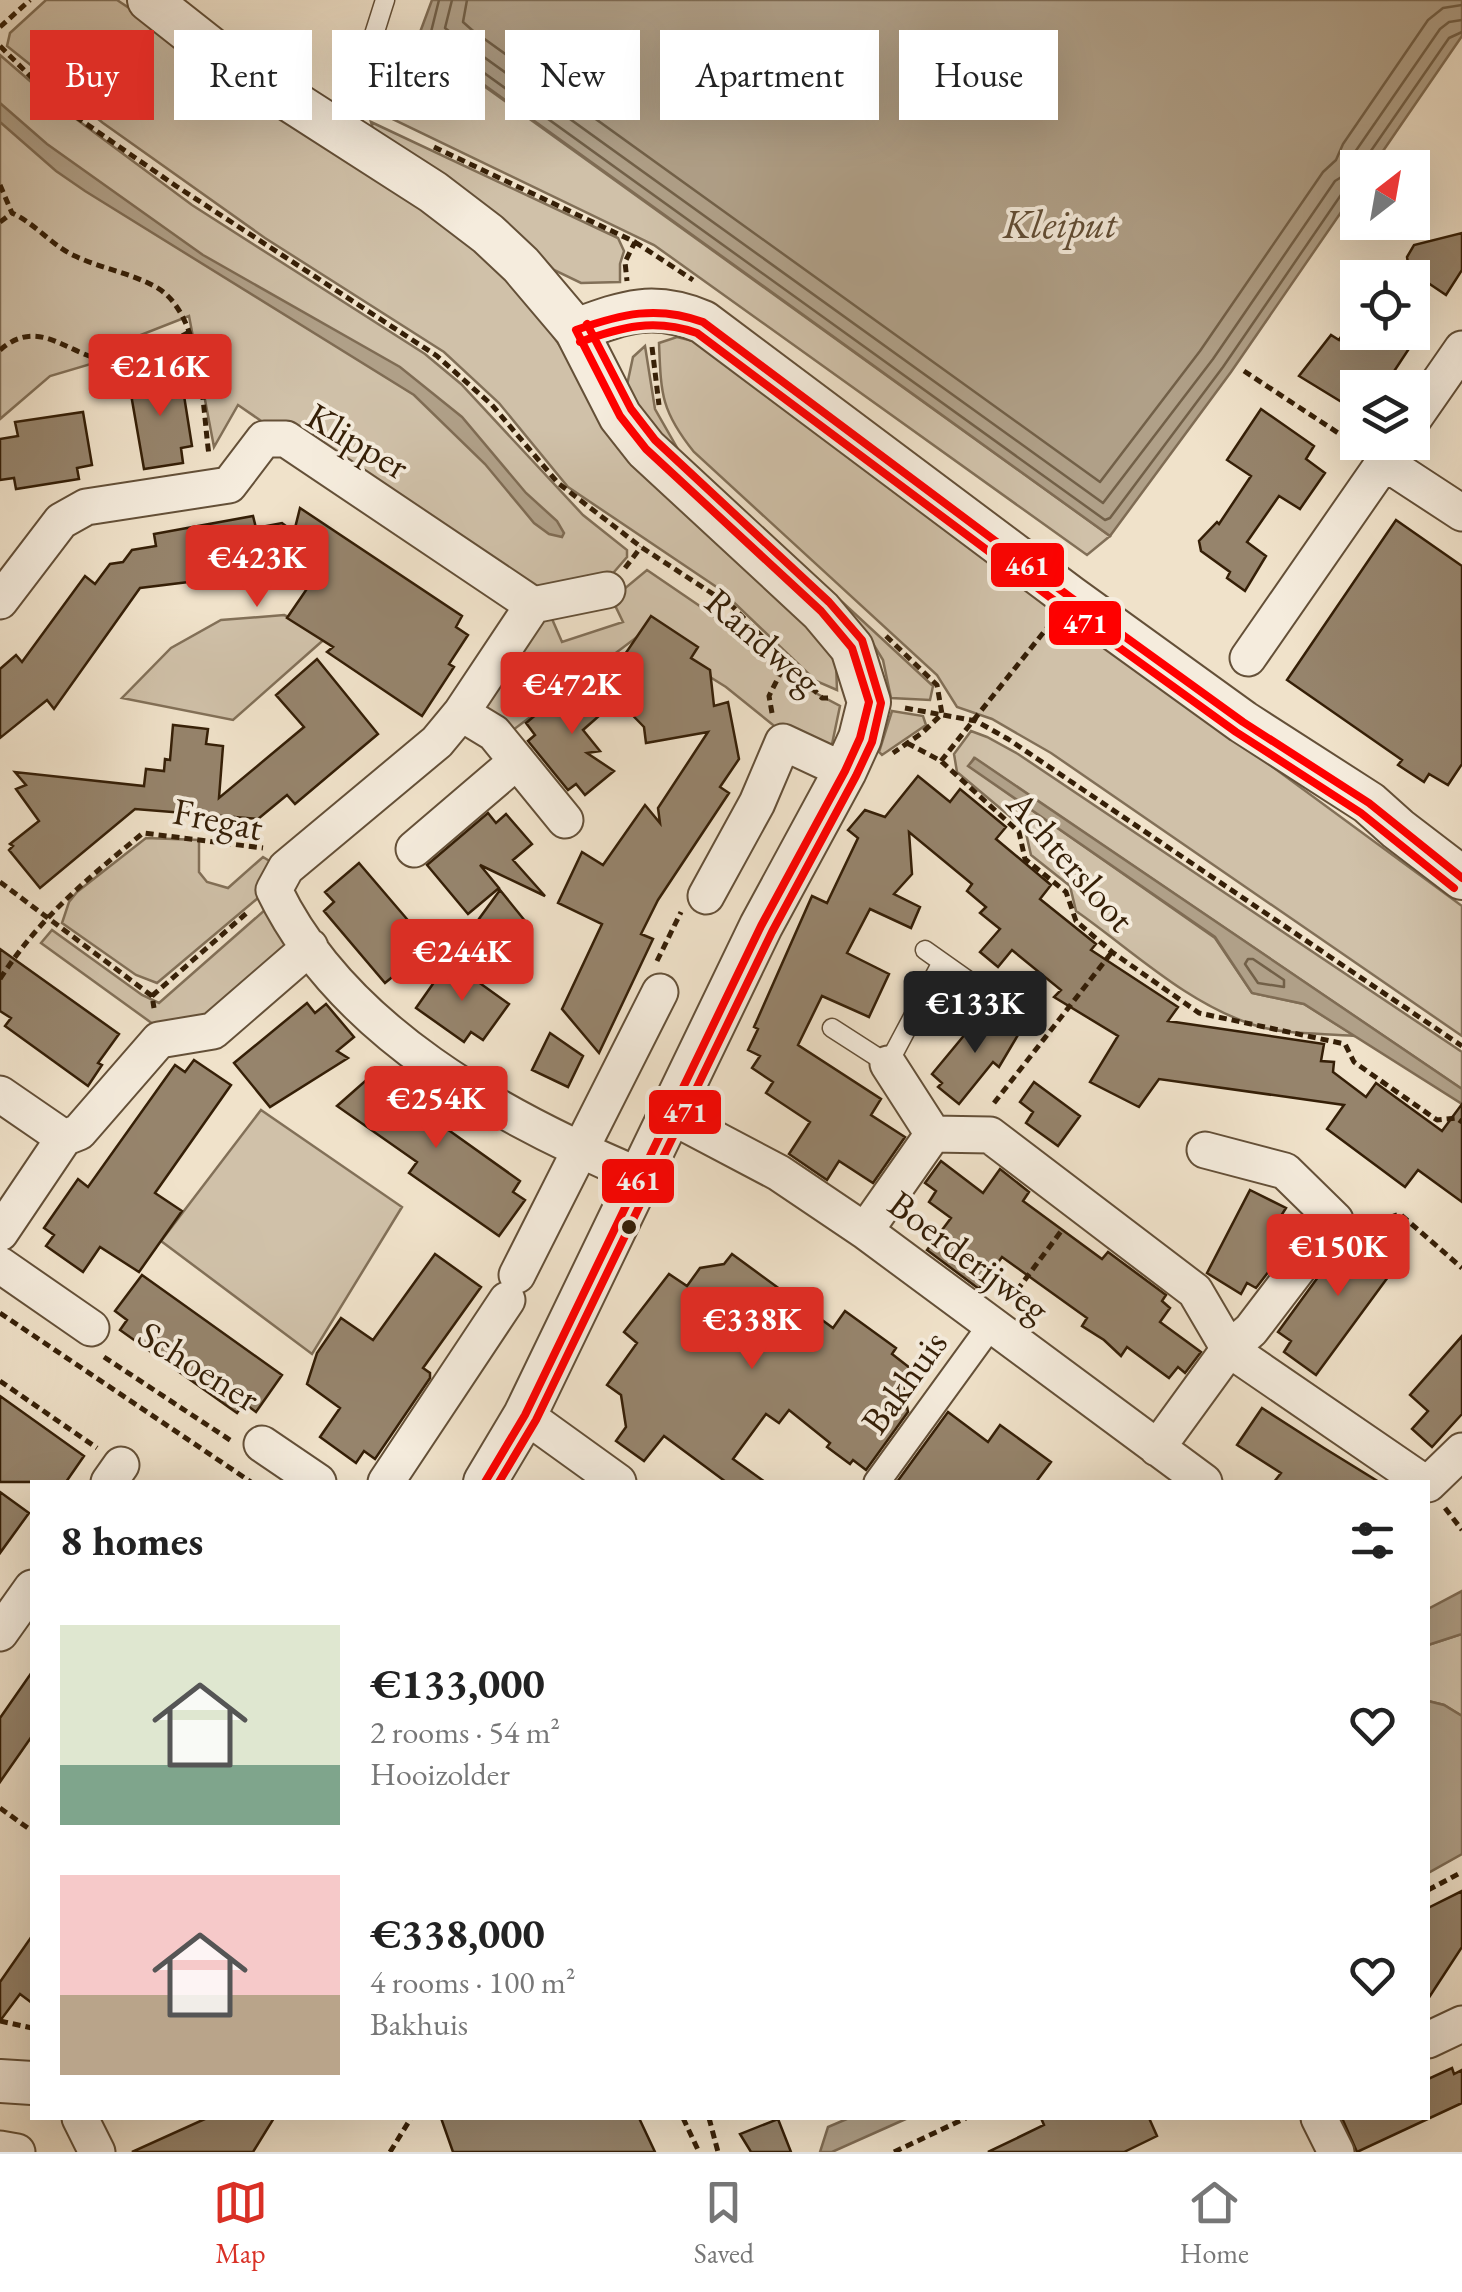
<!DOCTYPE html>
<meta charset="utf-8">
<style>
:root{--surface:#fff;--page:#f2f2f2;--text:#222;--muted:#767676;--line:#e0e0e0;--accent:#d93025}
body{margin:0;font-family:"EB Garamond",serif;background:var(--page);color:var(--text);height:100vh;display:flex;flex-direction:column;font-size:38px;white-space:nowrap}
*{box-sizing:border-box;margin:0}
p{font-size:32px;color:var(--muted)}
.icon{flex:none;width:55px;height:55px;fill:none;stroke:currentColor;stroke-width:2;stroke-linecap:round;stroke-linejoin:round}
.map{position:relative;flex:1;overflow:hidden}
.details{position:absolute;left:30px;top:1480px;width:1400px;height:640px;display:flex;flex-direction:column;background:var(--surface);border-radius:0px;box-shadow:0 10px 40px #0002}
.details>*{flex:none}
.hud{position:absolute;left:30px;top:30px;width:1402px;height:90px;display:flex;gap:20px}
.needle{width:65px;rotate:31deg}
.buttons{position:absolute;left:1340px;top:150px;display:grid;gap:20px}
.buttons a{display:grid;place-items:center;width:90px;height:90px;border-radius:0px;background:var(--surface);box-shadow:0 10px 40px #0002;font-size:50px}
.price{position:absolute;translate:-50% -85px;padding:0 22px;border-radius:10px;background:var(--accent);color:#fff;font-size:32px;line-height:65px;filter:drop-shadow(0 2px 5px #0008)}
.price::after{content:'';position:absolute;left:50%;top:60px;width:30px;height:22px;margin-left:-15px;background:inherit;clip-path:polygon(0 0,100% 0,50% 100%)}
.price.active{background:#222;color:#fff}
ul{padding:0;list-style:none}
li{display:flex;align-items:center;gap:30px;height:250px;padding:0 30px}
li span{display:grid;place-items:center;flex:none;width:280px;height:200px;border-radius:0px;color:#555}
li>.icon{margin-inline-start:auto}
span .icon{width:120px;height:120px;fill:#fffc;stroke-width:1}
li b{font-size:42px}
h2{display:flex;justify-content:space-between;align-items:center;height:120px;padding:0 30px;font-size:42px}
.chip{padding:0 35px;border-radius:0px;background:var(--surface);box-shadow:0 10px 40px #0002;font-size:35px;line-height:90px}
.chip.active{background:var(--accent);color:#fff}
.tab-bar{display:flex;justify-content:space-around;align-items:center;height:140px;border-top:2px solid var(--line);background:var(--surface);font-size:28px;color:var(--muted)}
.tab-bar a{display:grid;justify-items:center;gap:5px}
.tab-bar .active{color:var(--accent)}
.map>svg:first-child{display:block}
</style>
<div class="map">
<svg width="1462" height="2152" viewBox="0 0 1462 2152">
<rect width="100%" height="100%" fill="#f0e2ca"/>
<filter id="stains"><feTurbulence type="fractalNoise" baseFrequency=".002" numOctaves="4"/><feColorMatrix values="0 0 0 0 .2 0 0 0 0 .09 0 0 0 0 .02 0 0 0 .5 -.17"/></filter>
<radialGradient id="worn" r=".72"><stop offset=".6" stop-color="#630" stop-opacity="0"/><stop offset="1" stop-color="#630" stop-opacity=".3"/></radialGradient>
<path fill="#d0c1a9" stroke="#827058" stroke-width="2.5" d="M46,0h71l307,204 93,81 123,174 178,174 18,31 1,26 -21,-9 -95,-91 -153,-103 -69,-84 -55,-51 -179,-114 -162,-115 -96,-77 3,-13z
M420,37l29,24 661,475 -23,19 -433,-310 -272,-131 -1,-40 6,-25z
M0,55l60,52 132,98 233,149 36,30 122,131 44,35v7l-19,22 -62,16 -276,-168 -32,-22 -24,42 -25,-131 -79,31 -9,14 -51,15 -50,43z
M371,122l247,116 6,13 -4,13v18l-39,1 -27,-13 -33,-33 -146,-101z
M677,337l16,4 769,565v130l-411,-283 -59,-34 -35,-12 -20,-32 -243,-223c-33,-41 -33,-58 -35,-109z
M645,346l10,63 24,42 254,235 -3,14 -39,-2 -8,-38 -14,-23 -217,-205 -25,-47 6,-28z
M647,570l63,43 81,67 49,26 -9,43 -53,-20 -52,-42 -85,-53 -140,105 -26,-30 74,-97 13,30 61,-20 -11,-23z
M284,615l45,20 -96,85 -111,-22 49,-50 50,-28z
M892,711l31,5 3,9 -44,30 -3,-3z
M971,731l16,6 31,17 444,298v37l-488,-331 -5,8 246,172 37,55 52,11 51,32c-32,-3 -71,-1 -101,-11 -68,-22 -121,-74 -178,-114l-6,-25 -39,-31 -6,-26 -68,-57 -3,-18z
M146,838l53,2v32l8,10 21,6 35,-31 13,8 -12,28 -107,90 -21,-8 -74,-52 7,-21 8,-10z
M266,909l22,41c-38,36 -77,84 -135,74l-112,-81 11,-13 90,65 17,8z
M261,1110l141,97 -90,147 -151,-113z
M1462,1634v82l-18,-11 -16,-4v-56z"/>
<path fill="#b0a088" stroke="#7f6c54" stroke-width="2.5" d="M432,0h1030v36l-90,131 -14,1 -1,21 -126,183 -121,164 -677,-488 -14,-13z
M0,103l47,41 156,111 197,112 62,50 64,76 31,28 7,12 -2,4 -13,-3 -15,-11 -49,-59 -71,-69 -329,-204 -29,-20 -56,-49z
M975,758l487,331v15l-158,-100 -52,-11 -37,-56 -247,-171z
M1462,1591v43l-34,11v-36z
M1428,1701l16,4 18,11v138l-34,19z
M849,2118h59l-76,34h-12l8,-25z"/>
<g fill="none" stroke-linecap="round" stroke-linejoin="round">
<path stroke="#726048" stroke-width="2.5" d="M439,0l-8,32 24,20 650,468 5,-2 113,-151 122,-178 13,-5
M452,0l-7,28 18,14 640,461 110,-144 122,-178 16,-10 4,-19 85,-123 9,-7 13,-2
M467,0l-4,22 9,8 628,452 100,-131 123,-179 13,-12 7,-16 85,-124 15,-12 19,-3
M1364,168l2,-10 83,-120 13,-6
M1253,959l31,21v7l-26,-4 -13,-19 3,-5z"/>
</g>
<path fill="#96846c" stroke="#351f07" stroke-width="2.5" d="M1462,233v37l-16,25 -37,-25 -2,-13 7,-12z
M1344,332h76l-37,56h-25v24l-59,-36 32,-41 8,5z
M168,371l2,14 12,-2 10,63 -11,2 2,15 -39,6 -16,-92z
M1261,409l53,37 -8,13 19,14 -25,36 -21,-13 -32,46 19,14 -21,35 -18,-13 3,-6 -29,-21 -2,-10 18,-19 2,2 32,-48 -24,-16z
M83,412l9,53 -15,3 2,11 -63,10 -2,-11 -14,2v-41l18,-3 -3,-14z
M300,508l162,108 -6,11 12,8 -19,29 5,3 -32,49 -95,-64 6,-5 -46,-29 26,-38 -28,-17 -80,17 -65,8 -86,121 -7,-9 -47,38v-69l16,-14 6,7 63,-86 10,8 15,-20 13,-2 9,-12 24,-4 -2,-12 99,-18 3,12 26,-5 12,9z
M1396,520l66,46v198l-14,21 -19,-11 -5,8 -26,-17 4,-5 -115,-80z
M651,616l47,31 -7,11 19,12 4,36 14,-4 11,57 -19,28 9,6 -71,107 -17,34 12,5 -54,114 -37,-44 40,-85 -44,-21 24,-51 21,13 42,-60 15,18 -2,-15 50,-76 -62,11 -2,-16 -36,-37 13,-30z
M317,659l61,75 -83,70 -8,-9 -29,24 -123,-10 -95,79 -31,-38 4,-4 -3,-2 29,-23 -23,-32 10,-4 -11,-13 129,14 2,-17 18,2 1,-12 5,1 3,-35 35,4 -2,15 17,2 -4,52 85,-71 -28,-32z
M596,678l20,23 -33,29 17,21 -13,2 27,18 -29,24 -9,-11 -8,6 -40,-49 7,-6 -9,-12 30,-25 7,8z
M918,776l32,26 10,-13 46,38 -10,12 55,46 -11,14 56,45 -5,6 87,57 -10,14 156,23 -3,17 13,1 -1,10 33,25 10,-14 66,48 20,-27v98l-44,-32 -13,17 -78,-58 17,-24 -185,-26 -20,28 -49,-25 28,-46 -64,-39 7,-7 -49,-40 -14,17 -18,-15 20,-23 -20,-16 6,-6 -19,-16 5,-7 -63,-52 3,42 -18,20 26,13 -9,21 -41,-19 -23,44 42,21 -20,43 -47,-21 -24,49 83,54 -10,16 34,22 -32,46 -34,-22 -12,19 -38,-26 21,-32 -44,-29 7,-11 -21,-14 8,-12 -12,-6 10,-21 -4,-2 58,-131 15,7 31,-65 -10,-8 17,-20 20,7z
M488,813l8,10 10,-9 26,30 -19,16 32,36 -65,-31 19,23 -31,26 -41,-49z
M359,863l71,83 -45,37 -61,-72 10,-9 -9,-10z
M500,890l30,37 -20,18 -34,-22z
M0,949l119,85 -21,29 4,2 -14,21 -83,-60 6,-8 -11,-7z
M449,961l60,43 -26,36 -12,-8 -7,10 -48,-34z
M307,1003l8,10 11,-9 28,33 -17,14 11,7 -78,49 -36,-44z
M986,1009l32,26 -19,32 -6,-5 -34,42 -21,-17 4,-4 -10,-9z
M550,1033l33,23 -15,31 -36,-17z
M194,1060l37,25 -76,108 27,18 -43,61 -39,-25 -17,25 -37,-26 8,-11 -10,-7 34,-49 10,8 87,-122 10,7z
M372,1075l14,10 7,-10 48,33 -8,11 87,62 -7,11 12,8 -26,36 -90,-63 8,-11 -80,-56z
M1034,1082l46,34 -22,30 -32,-23 7,-11 -13,-10z
M941,1161l42,32 17,-24 29,23 -6,9 79,58 6,-7 58,43 -4,6 8,7 -10,14 41,30 -16,21 -7,-6 -9,11 -42,-31 -6,9 -17,-16 -22,-14 5,-8 -85,-61 -23,32 -52,-39 24,-32 -22,-16 7,-11 -11,-8z
M1250,1190l36,18 -7,11 16,8 -16,31 -23,30 -9,-5 -6,11 -34,-21z
M1356,1225l46,33 -86,117 -32,-23 7,-11 -13,-9z
M435,1254l46,33 -58,81 7,5v5l-55,81 -11,-8 -8,12 -36,-26 20,-29 -33,-24 10,-31 24,-35 32,22z
M732,1254l101,74 12,-17 51,37 -4,6 18,14 -8,11 6,33 -42,58 -13,-10 -3,4 -23,-17 3,-4 -41,-33 -10,13 -13,-9 -33,45 32,23h-39l-62,-46 -20,25 -28,-20 10,-14 -5,-32 -14,-10 30,-42 -13,-11 45,-58 18,12 13,-18 24,-4z
M142,1275l140,100 -26,37 -12,-9 -7,10 -117,-83 7,-10 -12,-9z
M1462,1336v78l-30,33 -20,-18 16,-18 -18,-16z
M0,1396l84,60 -18,26h-66z
M1262,1408l62,40 55,34h-105l7,-9 -44,-28z
M948,1412l40,30 12,-17 51,37 -15,20h-139z
M0,1492l29,21 -29,40z
M32,1672v64l-32,46v-64z
M1462,1891v56l-34,52v-91z
M32,1936v67l-12,-9 -20,27v-39z
M1452,2068l2,6 8,-4v33l-105,49 -15,-34h86v-39z
M207,2118h67l-21,34h-121z
M441,2118h198l16,34h-202z
M1041,2118h108l8,18 -33,16h-136l56,-27z
M778,2119l13,33h-40l-11,-18z"/>
<g fill="none" stroke-linecap="round" stroke-linejoin="round">
<g stroke="#645038" stroke-width="21">
<path id="service" d="M334,127c25,-38 37,-84 51,-127
M925,950l58,41
M832,1028l56,36 53,-100"/>
</g>
<g stroke="#645038" stroke-width="29">
<path id="pedestrian" d="M877,1482l114,-157"/>
</g>
<g stroke="#645038" stroke-width="39">
<path id="minor" d="M1412,421l50,-72
M1384,462l78,51
M0,601l61,-80 25,-14 143,-22 35,-46h22l247,166 74,-15
M533,605l-72,108 -24,29 -151,126 -12,22c68,141 227,228 366,286
M1248,658l150,-216
M461,713l33,20 71,87
M414,849l103,-88
M706,896l51,-93 26,-61 62,29
M888,1064l45,70 57,1 205,156 34,58 194,133
M0,1094l64,44 15,-6 80,-92 54,-9 97,-84
M671,1116l108,57 86,58 339,251
M865,1231l68,-97
M0,1233l64,-95
M0,1265l91,63
M517,1275l143,-283
M525,1415l93,67
M262,1444l56,38
M1157,1448l72,-99 22,-19 84,-110 -50,-49 -80,-21
M109,1482l12,-17
M386,1482l121,-182
M1428,1484l34,-33
M0,1633l32,-45
M1428,2040l34,-16
M80,2118l17,34
M1319,2118l17,34
M0,2149l17,3"/>
</g>
<g stroke="#645038" stroke-width="46">
<path id="tertiary" d="M149,0l66,52 218,140 55,42 33,31 55,65 44,86 26,33 175,162 31,37 17,54 -9,36 -15,33 -84,155 -236,489 -40,67
M576,330c49,-18 77,-29 127,-8l367,275 173,125 126,81 29,26 64,49
M0,2081l32,2"/>
</g>
<path stroke="#351f07" stroke-width="5" stroke-dasharray="8 5" stroke-linecap="butt" d="M0,27l30,-27
M0,46l59,59 117,81 261,170 55,49 66,78 83,64 92,60 89,91h7
M434,147l201,95 -10,20 2,19
M0,185l12,28c24,11 39,32 63,43 25,12 55,17 79,30 49,25 48,120 55,169
M0,222l12,-9
M635,242l58,38
M652,347l7,58
M0,350c43,-37 71,12 117,11 25,-1 52,-18 74,-30
M1244,371l114,75
M625,568l16,-21
M886,636l51,49 5,29 -20,19 -29,20
M905,708l71,13 32,18 454,307
M772,713l-3,-17 18,-36
M907,743l34,18 78,71 6,27 41,33 10,29 36,31 87,61 146,31 9,18 83,58 19,-2 6,4
M941,761l110,-138
M0,882l152,114 2,12
M657,961l24,-49
M0,979c40,-62 86,-99 143,-146l120,15
M152,996l97,-85
M994,1103l118,-151
M1365,1226l35,-12 62,54
M1009,1301l53,-71
M0,1313l251,169
M104,1357l129,85
M0,1381l97,67
M1445,1508l17,22
M0,1808l32,23
M1428,1890l34,-18
M0,2021l32,7
M683,2118l16,34
M709,2118l9,34
M390,2152l21,-34
M894,2152l72,-34"/>
<use href="#service" stroke="#f5ecdd" stroke-width="18"/>
<use href="#pedestrian" stroke="#f5ecdd" stroke-width="25"/>
<use href="#minor" stroke="#f5ecdd" stroke-width="35"/>
<use href="#tertiary" stroke="#f5ecdd" stroke-width="42"/>
<g stroke="#f5ecdd" stroke-width="15">
<path id="bus-1" d="M576,330c45,-16 81,-25 127,-8l367,275 173,125 126,81 93,75
M485,1482l40,-67 236,-489 84,-155 15,-33 9,-36 -17,-54 -31,-37 -175,-162 -26,-33 -44,-86"/>
</g>
<g stroke="#f5ecdd" stroke-width="15">
<path id="bus-2" d="M580,342c41,-15 74,-24 117,-9l366,274 173,125 125,81 93,75
M499,1482l37,-62 236,-488 84,-156 16,-34 9,-39 -19,-63 -33,-38 -174,-162 -24,-31 -44,-85"/>
</g>
<use href="#bus-1" stroke="#f00" stroke-width="8"/>
<use href="#bus-2" stroke="#f00" stroke-width="8"/>
</g>
<circle fill="#351f07" stroke="#f5ecdd" stroke-width="4" cx="629" cy="1227" r="9"/>
<g text-anchor="middle" stroke-width="8" stroke-linejoin="round" paint-order="stroke">
<g font-size="38" fill="#351f07" stroke="#f5ecdd">
<text transform="translate(358 441) rotate(31)" y="13">Klipper</text>
<text transform="translate(763 641) rotate(41)" y="13">Randweg</text>
<text transform="translate(218 819) rotate(11)" y="13">Fregat</text>
<text transform="translate(1071 861) rotate(49)" y="13">Achtersloot</text>
<text transform="translate(969 1256) rotate(37)" y="13">Boerderijweg</text>
<text transform="translate(199 1366) rotate(32)" y="13">Schoener</text>
<text transform="translate(904 1382) rotate(-54)" y="13">Bakhuis</text>
</g>
<g font-size="40" font-style="italic" fill="#604c34" stroke="#f5ecdd">
<text x="1060" y="238">Kleiput</text>
</g>
</g>
<g stroke="#f5ecdd" stroke-width="4">
<rect x="989" y="541" width="77" height="48" rx="10" fill="#f00"/>
<rect x="1047" y="599" width="76" height="48" rx="10" fill="#f00"/>
<rect x="647" y="1088" width="76" height="48" rx="10" fill="#f00"/>
<rect x="600" y="1157" width="76" height="48" rx="10" fill="#f00"/>
</g>
<g font-size="28" text-anchor="middle" font-weight="bold" fill="#fff">
<text x="1027" y="575">461</text>
<text x="1085" y="633">471</text>
<text x="685" y="1122">471</text>
<text x="638" y="1190">461</text>
</g>
<rect width="100%" height="100%" filter="url(#stains)"/>
<rect width="100%" height="100%" fill="url(#worn)"/>
</svg>
<div class="buttons">
<a><svg class="needle" viewBox="-14 -14 28 28"><path d="M0-13l5 13h-10z" fill="#e53935"/><path d="M0 13l5-13h-10z" fill="#767676"/></svg></a>
<a><svg class="icon" aria-label="locate" viewBox="0 0 24 24"><circle cx="12" cy="12" r="6"/><path d="M12 2v4M12 18v4M2 12h4M18 12h4"/></svg></a>
<a><svg class="icon" aria-label="layers" viewBox="0 0 24 24"><path d="M12 4l9 5-9 5-9-5zM3 14l9 5 9-5"/></svg></a>
</div>
<b class="price" style="left:160px;top:419px">€216K</b>
<b class="price" style="left:257px;top:610px">€423K</b>
<b class="price" style="left:572px;top:737px">€472K</b>
<b class="price" style="left:462px;top:1004px">€244K</b>
<b class="price active" style="left:975px;top:1056px">€133K</b>
<b class="price" style="left:436px;top:1151px">€254K</b>
<b class="price" style="left:1338px;top:1299px">€150K</b>
<b class="price" style="left:752px;top:1372px">€338K</b>
<div class="hud">
<a class="chip active">Buy</a>
<a class="chip">Rent</a>
<a class="chip">Filters</a>
<a class="chip">New</a>
<a class="chip">Apartment</a>
<a class="chip">House</a>
</div>
<section class="details">
<h2>8 homes<svg class="icon" aria-label="filters" viewBox="0 0 24 24"><path d="M4 7h16M4 17h16"/><circle cx="9" cy="7" r="2"/><circle cx="15" cy="17" r="2"/></svg></h2>
<ul>
<li><span style="background:linear-gradient(#dfe7d0 70%,#7fa58c 0)"><svg class="icon" aria-label="home" viewBox="0 0 24 24"><path d="M3 11l9-7 9 7M6 9v11h12V9"/></svg></span><div><b>€133,000</b><p>2 rooms · 54 m²</p><p>Hooizolder</p></div><svg class="icon" aria-label="heart" viewBox="0 0 24 24"><path d="M12 20l-8-8c-3-5 5-10 8-4 3-6 11-1 8 4z"/></svg></li>
<li><span style="background:linear-gradient(#f6c9c9 60%,#b9a48a 0)"><svg class="icon" aria-label="home" viewBox="0 0 24 24"><path d="M3 11l9-7 9 7M6 9v11h12V9"/></svg></span><div><b>€338,000</b><p>4 rooms · 100 m²</p><p>Bakhuis</p></div><svg class="icon" aria-label="heart" viewBox="0 0 24 24"><path d="M12 20l-8-8c-3-5 5-10 8-4 3-6 11-1 8 4z"/></svg></li>
</ul>
</section>
</div>
<nav class="tab-bar">
<a class="active"><svg class="icon" aria-label="map" viewBox="0 0 24 24"><path d="M3 6l6-2 6 2 6-2v14l-6 2-6-2-6 2zM9 4v14M15 6v14"/></svg>Map</a>
<a><svg class="icon" aria-label="saved" viewBox="0 0 24 24"><path d="M7 4h10v16l-5-4-5 4z"/></svg>Saved</a>
<a><svg class="icon" aria-label="home" viewBox="0 0 24 24"><path d="M3 11l9-7 9 7M6 9v11h12V9"/></svg>Home</a>
</nav>
